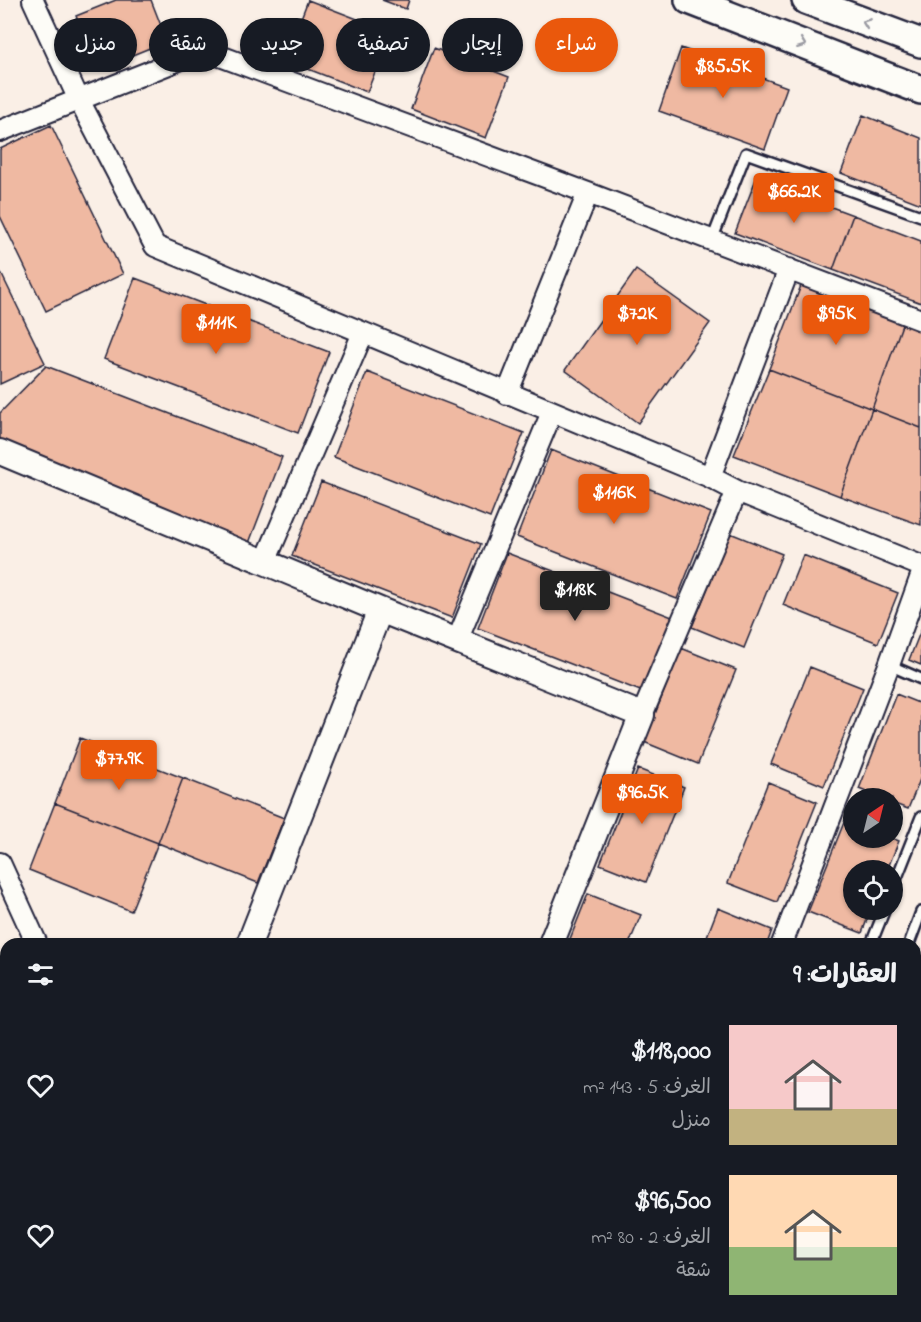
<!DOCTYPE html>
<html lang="ar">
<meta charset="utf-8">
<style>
:root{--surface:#171b24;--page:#242831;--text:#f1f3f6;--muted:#9ea1a6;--accent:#ea580c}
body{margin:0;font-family:"Indie Flower","Playpen Sans Arabic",sans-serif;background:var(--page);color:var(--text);direction:rtl;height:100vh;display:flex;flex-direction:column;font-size:22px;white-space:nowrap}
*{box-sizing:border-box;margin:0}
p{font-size:20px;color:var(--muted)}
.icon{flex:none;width:33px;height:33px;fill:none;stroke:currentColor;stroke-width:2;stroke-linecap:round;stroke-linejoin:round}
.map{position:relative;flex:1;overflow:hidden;direction:ltr}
.drawer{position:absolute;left:0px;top:938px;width:921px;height:386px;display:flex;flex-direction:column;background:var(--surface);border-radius:18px 18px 0 0;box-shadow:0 2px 4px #0004;direction:rtl}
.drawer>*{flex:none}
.hud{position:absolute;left:18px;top:18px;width:600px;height:54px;direction:rtl;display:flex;gap:12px}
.needle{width:39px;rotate:35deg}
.controls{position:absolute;left:843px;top:788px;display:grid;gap:12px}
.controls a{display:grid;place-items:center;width:60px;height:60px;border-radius:50%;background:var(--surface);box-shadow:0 2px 4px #0004;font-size:30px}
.price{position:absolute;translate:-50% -51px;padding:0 14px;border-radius:6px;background:var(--accent);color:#fff;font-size:20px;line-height:39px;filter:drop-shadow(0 2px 3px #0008)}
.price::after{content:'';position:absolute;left:50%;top:36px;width:18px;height:14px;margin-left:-9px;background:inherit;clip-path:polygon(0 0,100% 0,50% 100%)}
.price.on{background:#222;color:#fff}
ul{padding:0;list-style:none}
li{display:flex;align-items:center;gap:18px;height:150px;padding:0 24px}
li span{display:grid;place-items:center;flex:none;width:168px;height:120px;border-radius:0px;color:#555}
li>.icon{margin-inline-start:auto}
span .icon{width:72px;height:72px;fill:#fffc;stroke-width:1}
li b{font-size:26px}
h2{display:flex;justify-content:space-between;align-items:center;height:72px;padding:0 24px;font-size:26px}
.pill{padding:0 21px;border-radius:27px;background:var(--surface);box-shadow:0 2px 4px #0004;font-size:21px;line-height:54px}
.pill.on{background:var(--accent);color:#fff}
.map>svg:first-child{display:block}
</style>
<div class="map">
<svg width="921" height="1322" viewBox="0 0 921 1322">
<rect width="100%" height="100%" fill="#faefe6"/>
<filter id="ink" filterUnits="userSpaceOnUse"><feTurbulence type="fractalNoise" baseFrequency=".0167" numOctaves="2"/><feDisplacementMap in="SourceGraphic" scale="12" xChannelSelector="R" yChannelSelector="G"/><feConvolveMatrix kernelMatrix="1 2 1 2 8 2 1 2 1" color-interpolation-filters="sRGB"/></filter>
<g filter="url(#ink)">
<path fill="#afecb1" stroke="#688776" stroke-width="1.5" d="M104,1317h324l-2,5h-323z"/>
<path fill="#efb9a2" stroke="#22223b" stroke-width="1.5" d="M116,0h35l16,41 -69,28 -22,-53z
M308,0l83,32 -24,60 -82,-32z
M382,0h27l-3,9z
M434,48l75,29 -23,61 -75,-29z
M681,48l106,39 -22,62 -106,-38z
M863,115l58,23v66l-80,-31z
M51,125l72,149 -77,37 -46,-95v-67z
M756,179l97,36 -20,55 -98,-37z
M853,215l68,26v62l-88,-33z
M636,270l74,53 -72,100 -73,-53z
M0,271l45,92 -45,21z
M135,278l194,74 -31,81 -194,-74z
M802,283l101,39 -31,87 -103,-40z
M903,322l18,7v99l-49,-19z
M46,366l236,91 -33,86 -249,-102v-28z
M769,369l103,40 -32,87 -106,-41z
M367,372l157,61 -34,85 -156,-61z
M872,409l49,19v97l-81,-29z
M551,450l160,63 -34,86 -160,-62z
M321,482l160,62 -29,74 -160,-62z
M730,533l52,21 -38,94 -52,-21z
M507,553l165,64 -29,75 -165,-64z
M803,555l95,38 -20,50 -95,-38z
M921,630v35l-12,-5z
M681,648l55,22 -38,94 -54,-22z
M810,667l53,21 -39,98 -53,-22z
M896,694l25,10v73l-13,32 -16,-6v-5h-11l-22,-9z
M80,738l103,40 -25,65 -103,-40z
M638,769l46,18 -38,95 -46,-18z
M183,778l101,40 -26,65 -100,-40z
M768,782l49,20 -40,100 -49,-19z
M55,803l103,40 -27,68 -102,-41z
M845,820l9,3v14h35l10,4 -12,29h-33v39h17l-9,24 -54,-21z
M588,894l53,21 -12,29h-61z
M718,908l54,22 -5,14h-63z
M921,948v47l-6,-3v-29z
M915,1025l6,3v64l-6,15z
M915,1223l6,1v64l-6,-1z
M6,1306v11h37l4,5h-47v-11z
M665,1317h58l-2,5h-58z
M830,1317h62l2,5h-62z"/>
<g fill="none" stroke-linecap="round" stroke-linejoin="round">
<g stroke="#22223b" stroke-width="14">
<path id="service" d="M712,240l34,-87 175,63
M889,665l32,14
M892,890l29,-73
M871,944l14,-35
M909,944l12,-32"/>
</g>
<g stroke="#22223b" stroke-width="24">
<path id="minor" d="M33,0l46,100 76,146 555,231 27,14 184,75
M0,131l204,-81 384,143 333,127
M507,394l81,-201
M710,477l79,-208
M265,562l98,-229
M457,641l95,-229
M642,715l95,-224
M0,863l37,81
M782,944l107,-279 32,-89
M915,1152l6,-15
M0,1171l6,2
M915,1316l2,6
M433,1322l3,-5
M637,1322l1,-5"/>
</g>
<g stroke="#22223b" stroke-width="28">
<path id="tertiary" d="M0,452l380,158 262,105 -91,229
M249,944l131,-334
M94,1322l1,-5"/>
</g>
<g stroke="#22223b" stroke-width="32">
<path id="secondary" d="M689,0l232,90
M806,0l115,43"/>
</g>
<path stroke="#22223b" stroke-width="4" stroke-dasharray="6 4.5" stroke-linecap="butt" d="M269,1322l2,-5"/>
<use href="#service" stroke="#fdfcf7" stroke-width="9"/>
<use href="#minor" stroke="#fdfcf7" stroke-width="20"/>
<use href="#tertiary" stroke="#fdfcf7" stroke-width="24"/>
<use href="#secondary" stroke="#fdfcf7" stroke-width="27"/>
</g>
<defs><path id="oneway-chevron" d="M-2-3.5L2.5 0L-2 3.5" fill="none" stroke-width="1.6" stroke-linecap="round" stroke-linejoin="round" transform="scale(1.5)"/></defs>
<g stroke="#9a9aa2">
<use href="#oneway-chevron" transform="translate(866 23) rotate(-159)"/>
<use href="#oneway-chevron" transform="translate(802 44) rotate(21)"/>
</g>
</g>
</svg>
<div class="controls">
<a><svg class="needle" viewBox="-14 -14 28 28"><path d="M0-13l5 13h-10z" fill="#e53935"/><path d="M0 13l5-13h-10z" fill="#9ea1a6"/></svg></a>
<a><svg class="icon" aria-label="locate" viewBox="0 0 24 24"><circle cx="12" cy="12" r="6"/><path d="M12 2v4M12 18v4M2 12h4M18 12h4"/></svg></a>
</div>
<b class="price" style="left:723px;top:99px">$85.5K</b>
<b class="price" style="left:794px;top:224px">$66.2K</b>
<b class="price" style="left:637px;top:346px">$72K</b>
<b class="price" style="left:836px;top:346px">$95K</b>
<b class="price" style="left:216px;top:355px">$111K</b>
<b class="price" style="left:614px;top:525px">$116K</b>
<b class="price on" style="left:575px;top:622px">$118K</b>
<b class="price" style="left:119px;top:791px">$77.9K</b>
<b class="price" style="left:642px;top:825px">$96.5K</b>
<div class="hud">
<a class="pill on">شراء</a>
<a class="pill">إيجار</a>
<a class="pill">تصفية</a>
<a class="pill">جديد</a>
<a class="pill">شقة</a>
<a class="pill">منزل</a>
</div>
<section class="drawer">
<h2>العقارات: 9<svg class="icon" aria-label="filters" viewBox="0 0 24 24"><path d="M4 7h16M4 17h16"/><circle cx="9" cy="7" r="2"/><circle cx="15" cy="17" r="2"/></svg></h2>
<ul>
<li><span style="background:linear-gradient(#f6c9c9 70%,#c2b280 0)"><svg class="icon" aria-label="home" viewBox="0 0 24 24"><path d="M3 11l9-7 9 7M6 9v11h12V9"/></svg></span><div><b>$118,000</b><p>الغرف: 5 · 143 m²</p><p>منزل</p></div><svg class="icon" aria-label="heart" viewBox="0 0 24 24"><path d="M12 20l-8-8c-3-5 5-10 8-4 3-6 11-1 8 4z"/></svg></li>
<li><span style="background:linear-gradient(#ffd9b3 60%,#8fb573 0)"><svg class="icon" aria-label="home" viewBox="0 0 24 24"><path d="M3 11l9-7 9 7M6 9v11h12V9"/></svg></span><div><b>$96,500</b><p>الغرف: 2 · 80 m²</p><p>شقة</p></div><svg class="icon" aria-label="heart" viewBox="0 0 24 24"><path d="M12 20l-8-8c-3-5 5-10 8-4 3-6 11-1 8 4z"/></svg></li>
</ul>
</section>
</div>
